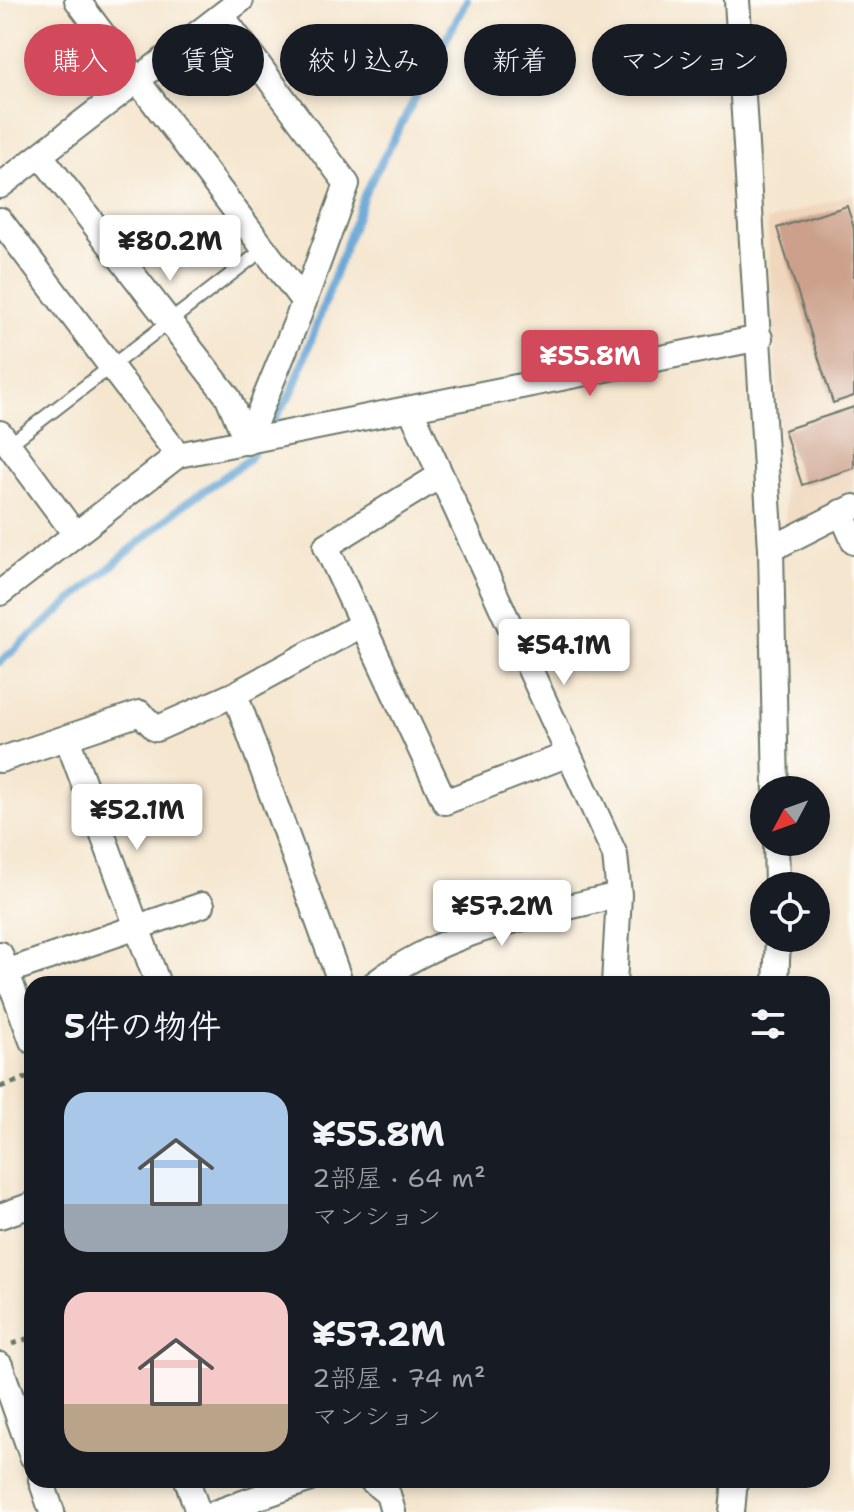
<!DOCTYPE html>
<html lang="ja">
<meta charset="utf-8">
<style>
:root{--surface:#171b24;--page:#242831;--text:#f1f3f6;--muted:#9ea1a6;--accent:#d1495b}
body{margin:0;font-family:"Shantell Sans","Klee One",sans-serif;background:var(--page);color:var(--text);height:100vh;display:flex;flex-direction:column;font-size:30px;white-space:nowrap}
*{box-sizing:border-box;margin:0}
p{font-size:26px;color:var(--muted)}
.icon{flex:none;width:44px;height:44px;fill:none;stroke:currentColor;stroke-width:2;stroke-linecap:round;stroke-linejoin:round}
.map{position:relative;flex:1;overflow:hidden}
.panel{position:absolute;left:24px;top:976px;width:806px;height:512px;display:flex;flex-direction:column;background:var(--surface);border-radius:24px;box-shadow:0 4px 12px #0003}
.panel>*{flex:none}
.banner{position:absolute;left:24px;top:24px;width:806px;height:72px;display:flex;gap:16px}
.needle{width:52px;rotate:229deg}
.tools{position:absolute;left:750px;top:776px;display:grid;gap:16px}
.tools a{display:grid;place-items:center;width:80px;height:80px;border-radius:50%;background:var(--surface);box-shadow:0 4px 12px #0003;font-size:40px}
.price{position:absolute;translate:-50% -68px;padding:0 18px;border-radius:8px;background:#fff;color:#222;font-size:26px;line-height:52px;filter:drop-shadow(0 2px 4px #0008)}
.price::after{content:'';position:absolute;left:50%;top:48px;width:24px;height:18px;margin-left:-12px;background:inherit;clip-path:polygon(0 0,100% 0,50% 100%)}
.price.current{background:var(--accent);color:#fff}
ul{padding:0;list-style:none}
li{display:flex;align-items:center;gap:24px;height:200px;padding:0 40px}
li span{display:grid;place-items:center;flex:none;width:224px;height:160px;border-radius:24px;color:#555}
li>.icon{margin-inline-start:auto}
span .icon{width:96px;height:96px;fill:#fffc;stroke-width:1}
li b{font-size:34px}
h2{display:flex;justify-content:space-between;align-items:center;height:96px;padding:0 40px;font-size:34px}
.chip{padding:0 28px;border-radius:36px;background:var(--surface);box-shadow:0 4px 12px #0003;font-size:28px;line-height:72px}
.chip.current{background:var(--accent);color:#fff}
.map>svg:first-child{display:block}
</style>
<div class="map">
<svg width="854" height="1512" viewBox="0 0 854 1512">
<rect width="100%" height="100%" fill="#fdfcf7"/>
<filter id="ink" filterUnits="userSpaceOnUse"><feTurbulence type="fractalNoise" baseFrequency=".0125" numOctaves="2"/><feDisplacementMap in="SourceGraphic" scale="16" xChannelSelector="R" yChannelSelector="G"/><feConvolveMatrix kernelMatrix="1 2 1 2 8 2 1 2 1" color-interpolation-filters="sRGB"/></filter>
<filter id="wash" filterUnits="userSpaceOnUse"><feTurbulence type="fractalNoise" baseFrequency=".006" numOctaves="4" result="noise"/><feDisplacementMap in="SourceGraphic" scale="32" xChannelSelector="R" yChannelSelector="G"/><feGaussianBlur stdDeviation="1.8" result="paint"/><feColorMatrix in="noise" values="0 0 0 0 0 0 0 0 0 0 0 0 0 0 0 0 0 1.4 0 .05"/><feComposite in="paint" operator="in"/></filter>
<g filter="url(#wash)">
<rect width="100%" height="100%" fill="#f5e6cf"/>
<path fill="#efd6bc" d="M854,194v303l-68,29 -19,-305z"/>
<g fill="none" stroke-linecap="round" stroke-linejoin="round">
<path stroke="#5fa1d3" stroke-width="8" d="M265,433l27,-41 73,-199 102,-193
M0,662l178,-153 70,-49 10,-16"/>
</g>
<g id="blocks">
<path fill="#cca08b" d="M847,206l7,22v168l-21,7 -56,-175z
M854,407v61l-52,17 -18,-55z"/>
</g>
</g>
<g filter="url(#ink)">
<use href="#blocks" fill-opacity="0" stroke="#6a786a" stroke-width="2"/>
<g fill="none" stroke-linecap="round" stroke-linejoin="round">
<g stroke="#6a786a" stroke-width="16">
<path id="service" d="M6,447l258,-198"/>
</g>
<g stroke="#6a786a" stroke-width="28">
<path id="minor" d="M77,0l227,302
M737,0l34,549 5,241
M223,17l124,167 -48,131 -52,127
M41,156l187,241 19,45
M0,186l241,-186
M0,220l178,235
M411,410l204,445 4,40 -5,89
M0,433l75,101
M441,475l-115,71 119,256 124,-48
M841,512l13,30
M771,549l83,-42
M0,593l178,-138 582,-117
M67,738l91,246
M0,760l140,-47 16,16 79,-35
M776,842l1,44
M0,954l32,87
M0,974l202,-69
M341,984l-106,-290 128,-70
M374,984c72,-55 159,-68 245,-89
M776,984l2,-46
M0,1216l32,-11
M0,1365l32,91
M41,1480l11,32
M187,1480l11,32
M371,1480l17,14 5,18
M217,1512l91,-32
M732,1512l3,-32"/>
</g>
<path stroke="#6a786a" stroke-width="5" stroke-dasharray="6 6" stroke-linecap="butt" d="M0,1087l32,-11
M12,1344l20,-7"/>
<use href="#service" stroke="#fff" stroke-width="12"/>
<use href="#minor" stroke="#fff" stroke-width="24"/>
</g>
</g>
</svg>
<div class="tools">
<a><svg class="needle" viewBox="-14 -14 28 28"><path d="M0-13l5 13h-10z" fill="#e53935"/><path d="M0 13l5-13h-10z" fill="#9ea1a6"/></svg></a>
<a><svg class="icon" aria-label="locate" viewBox="0 0 24 24"><circle cx="12" cy="12" r="6"/><path d="M12 2v4M12 18v4M2 12h4M18 12h4"/></svg></a>
</div>
<b class="price" style="left:170px;top:283px">¥80.2M</b>
<b class="price current" style="left:590px;top:398px">¥55.8M</b>
<b class="price" style="left:564px;top:687px">¥54.1M</b>
<b class="price" style="left:137px;top:852px">¥52.1M</b>
<b class="price" style="left:502px;top:948px">¥57.2M</b>
<div class="banner">
<a class="chip current">購入</a>
<a class="chip">賃貸</a>
<a class="chip">絞り込み</a>
<a class="chip">新着</a>
<a class="chip">マンション</a>
</div>
<section class="panel">
<h2>5件の物件<svg class="icon" aria-label="filters" viewBox="0 0 24 24"><path d="M4 7h16M4 17h16"/><circle cx="9" cy="7" r="2"/><circle cx="15" cy="17" r="2"/></svg></h2>
<ul>
<li><span style="background:linear-gradient(#a9c7e8 70%,#9aa5b1 0)"><svg class="icon" aria-label="home" viewBox="0 0 24 24"><path d="M3 11l9-7 9 7M6 9v11h12V9"/></svg></span><div><b>¥55.8M</b><p>2部屋 · 64 m²</p><p>マンション</p></div></li>
<li><span style="background:linear-gradient(#f6c9c9 70%,#b9a48a 0)"><svg class="icon" aria-label="home" viewBox="0 0 24 24"><path d="M3 11l9-7 9 7M6 9v11h12V9"/></svg></span><div><b>¥57.2M</b><p>2部屋 · 74 m²</p><p>マンション</p></div></li>
</ul>
</section>
</div>
